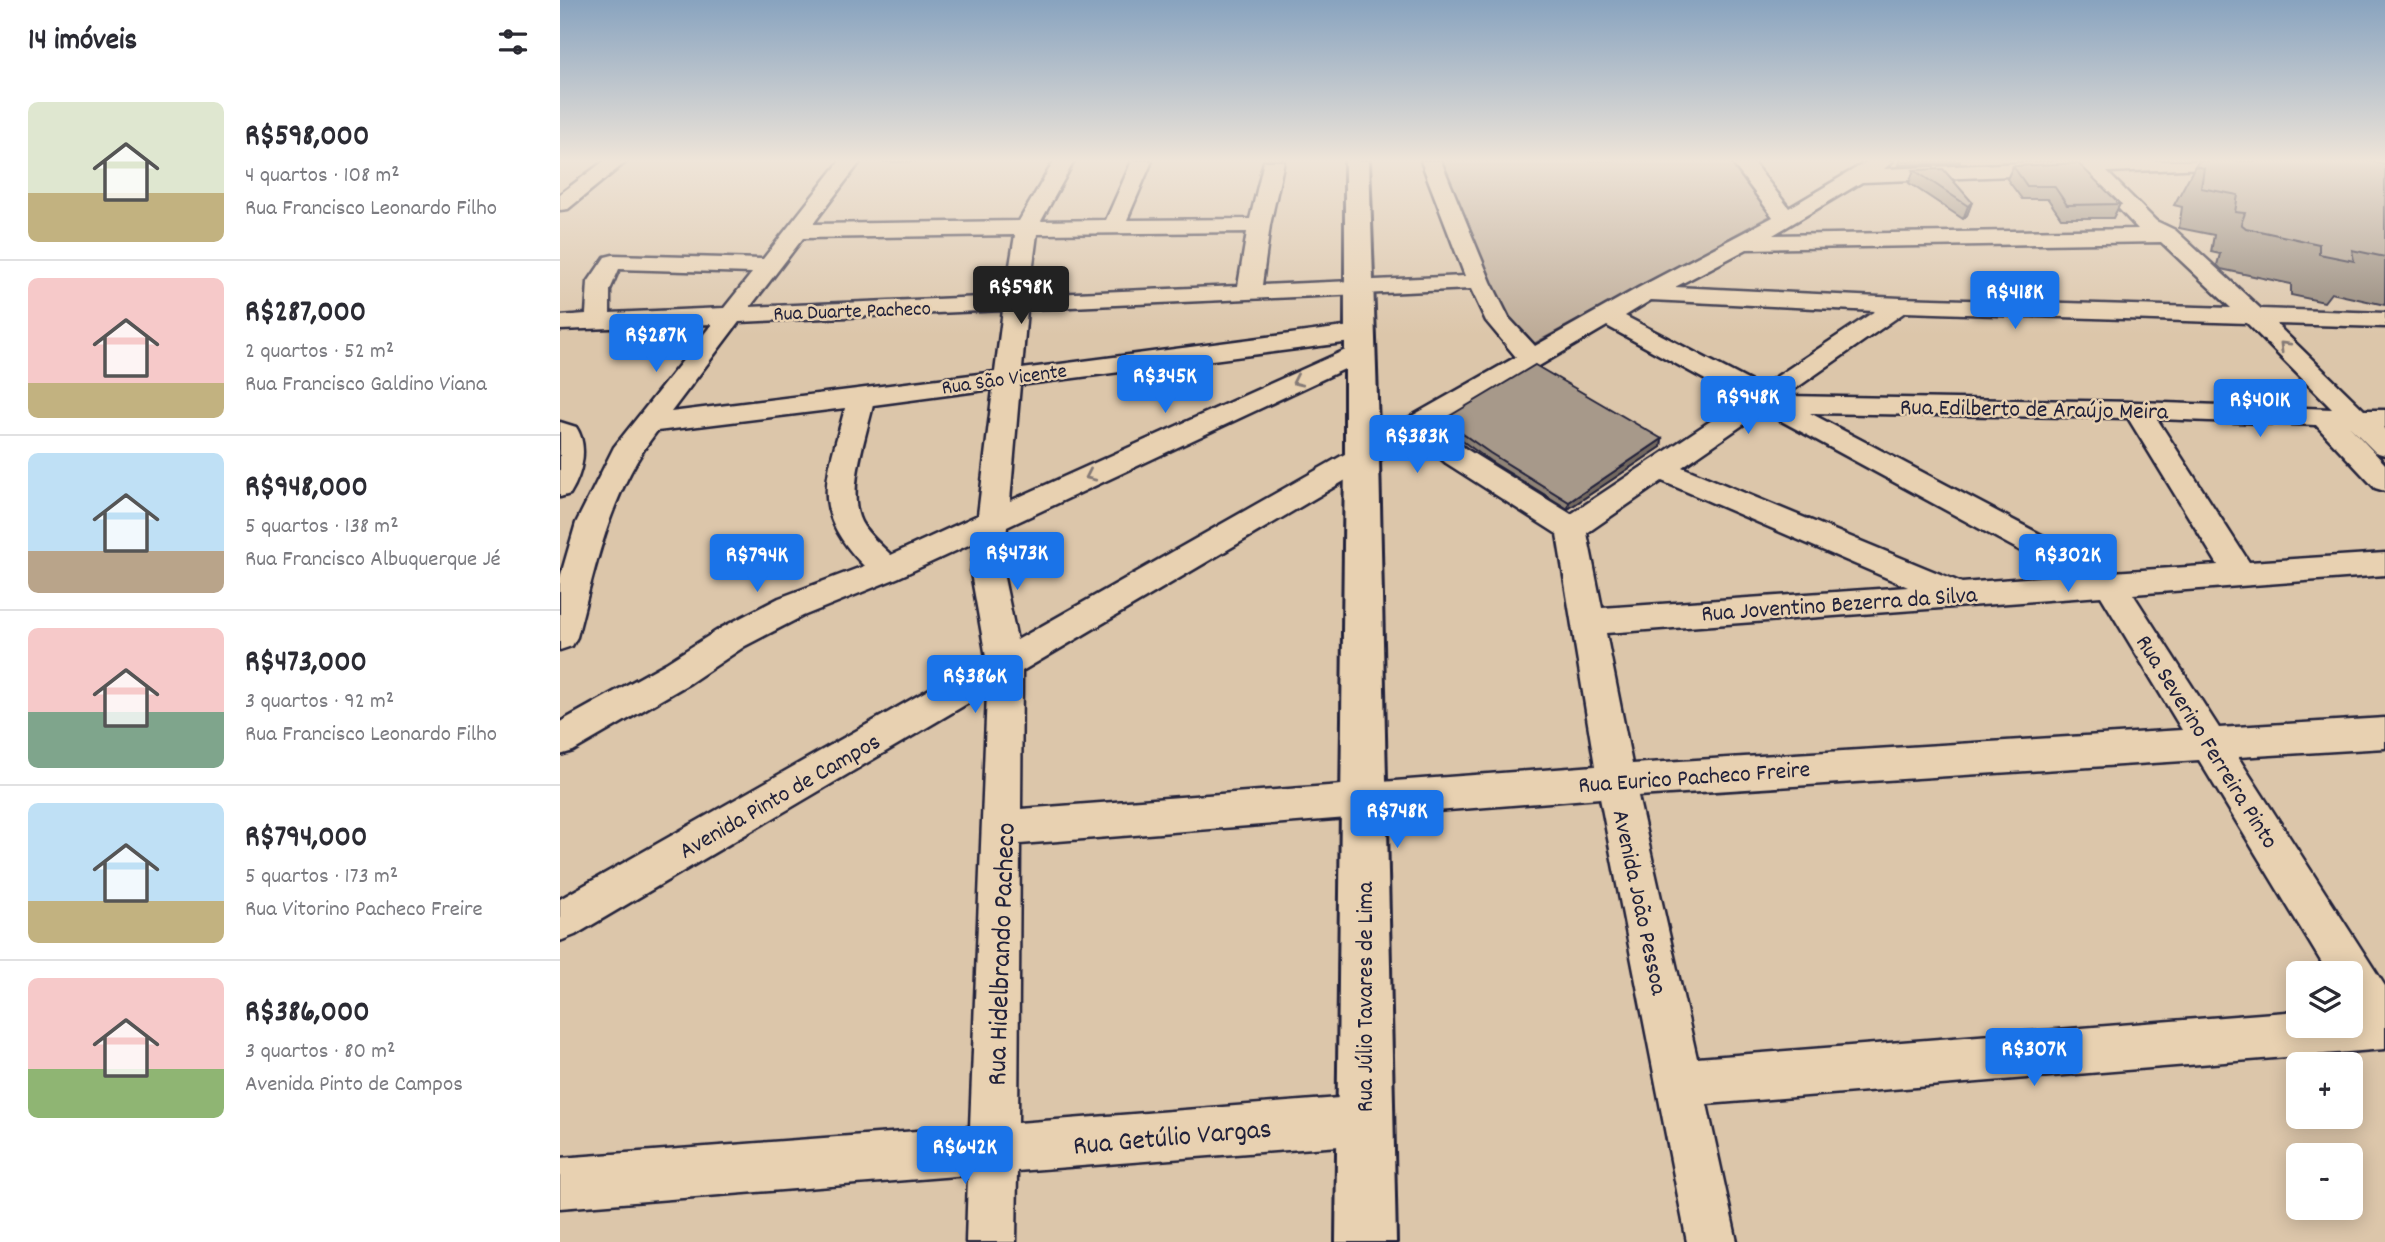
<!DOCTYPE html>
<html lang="pt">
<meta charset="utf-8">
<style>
:root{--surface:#fff;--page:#f7f7f7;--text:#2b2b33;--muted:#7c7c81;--line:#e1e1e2;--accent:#1a73e8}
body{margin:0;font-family:Dekko,sans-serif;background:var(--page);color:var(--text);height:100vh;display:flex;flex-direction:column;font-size:26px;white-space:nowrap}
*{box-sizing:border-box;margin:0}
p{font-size:23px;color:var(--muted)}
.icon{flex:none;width:38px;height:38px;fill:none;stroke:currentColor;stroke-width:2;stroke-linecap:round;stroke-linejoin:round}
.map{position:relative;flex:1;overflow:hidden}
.panel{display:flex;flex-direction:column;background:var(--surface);width:560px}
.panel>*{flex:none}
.tools{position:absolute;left:1726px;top:961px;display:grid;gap:14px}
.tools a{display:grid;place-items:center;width:77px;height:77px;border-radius:10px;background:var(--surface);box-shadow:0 4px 18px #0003;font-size:35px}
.price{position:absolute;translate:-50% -60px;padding:0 16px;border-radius:7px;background:var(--accent);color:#fff;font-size:23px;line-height:46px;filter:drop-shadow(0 2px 4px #0008)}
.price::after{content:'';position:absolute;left:50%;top:42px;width:21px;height:16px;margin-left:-10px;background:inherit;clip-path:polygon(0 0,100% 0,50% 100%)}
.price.current{background:#222;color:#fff}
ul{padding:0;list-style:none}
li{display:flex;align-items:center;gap:21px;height:175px;padding:0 28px}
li+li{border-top:2px solid var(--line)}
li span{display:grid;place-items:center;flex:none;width:196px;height:140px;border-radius:10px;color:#555}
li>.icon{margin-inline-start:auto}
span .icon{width:84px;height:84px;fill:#fffc;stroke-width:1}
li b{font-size:30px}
h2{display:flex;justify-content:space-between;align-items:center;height:84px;padding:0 28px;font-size:30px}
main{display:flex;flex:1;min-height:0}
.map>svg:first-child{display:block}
</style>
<main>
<section class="panel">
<h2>14 imóveis<svg class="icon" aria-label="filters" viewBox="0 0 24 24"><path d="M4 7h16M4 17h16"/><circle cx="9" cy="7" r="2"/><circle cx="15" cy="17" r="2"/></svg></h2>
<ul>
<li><span style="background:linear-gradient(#dfe7d0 65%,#c2b280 0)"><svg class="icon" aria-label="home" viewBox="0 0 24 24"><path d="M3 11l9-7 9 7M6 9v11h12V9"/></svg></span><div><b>R$598,000</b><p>4 quartos · 108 m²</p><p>Rua Francisco Leonardo Filho</p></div></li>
<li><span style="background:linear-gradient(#f6c9c9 75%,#c2b280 0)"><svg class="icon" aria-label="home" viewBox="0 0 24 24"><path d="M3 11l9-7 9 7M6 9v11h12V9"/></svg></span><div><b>R$287,000</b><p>2 quartos · 52 m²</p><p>Rua Francisco Galdino Viana</p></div></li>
<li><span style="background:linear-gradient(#bfe0f5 70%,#b9a48a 0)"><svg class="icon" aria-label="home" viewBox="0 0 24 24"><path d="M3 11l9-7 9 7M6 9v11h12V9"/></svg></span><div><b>R$948,000</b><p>5 quartos · 138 m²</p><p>Rua Francisco Albuquerque Jé</p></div></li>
<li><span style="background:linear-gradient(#f6c9c9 60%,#7fa58c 0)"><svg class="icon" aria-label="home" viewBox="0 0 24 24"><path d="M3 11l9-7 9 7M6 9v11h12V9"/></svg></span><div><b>R$473,000</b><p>3 quartos · 92 m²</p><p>Rua Francisco Leonardo Filho</p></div></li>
<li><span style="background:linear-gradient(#bfe0f5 70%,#c2b280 0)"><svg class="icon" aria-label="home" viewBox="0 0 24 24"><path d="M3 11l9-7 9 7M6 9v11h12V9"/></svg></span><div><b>R$794,000</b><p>5 quartos · 173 m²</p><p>Rua Vitorino Pacheco Freire</p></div></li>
<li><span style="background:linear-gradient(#f6c9c9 65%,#8fb573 0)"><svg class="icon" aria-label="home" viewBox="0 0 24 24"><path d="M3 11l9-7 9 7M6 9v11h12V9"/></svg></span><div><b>R$386,000</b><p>3 quartos · 80 m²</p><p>Avenida Pinto de Campos</p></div></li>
</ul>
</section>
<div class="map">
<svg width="1825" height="1242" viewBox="0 0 1825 1242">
<rect width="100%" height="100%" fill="#dcc6aa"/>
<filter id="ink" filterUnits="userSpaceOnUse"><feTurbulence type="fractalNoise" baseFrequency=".0143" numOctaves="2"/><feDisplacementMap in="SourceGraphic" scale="14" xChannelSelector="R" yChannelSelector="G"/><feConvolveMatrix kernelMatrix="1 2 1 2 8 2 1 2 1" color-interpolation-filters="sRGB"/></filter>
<g filter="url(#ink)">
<path fill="#bdab97" stroke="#706669" stroke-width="2" d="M879,161h293l40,54 -242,131 -21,-18z"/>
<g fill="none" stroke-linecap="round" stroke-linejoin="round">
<g stroke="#22223b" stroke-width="5">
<path id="minor" d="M44,161h23l-59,48 -8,1v-16z
M280,161h21l-48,63 206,-3 35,-60h20l-33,60 65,-1 26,-59h20l-25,59 123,-1 14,-58h20l-14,64 -8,60 203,-9 -44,-115h20l50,121 18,36 26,28 103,-58 135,-71 -42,-56h21l37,47 79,-47h25l-9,8 185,-8h173l-10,6 -125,5 49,49 19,9 86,79 124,4v14l-109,-3 88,86h21v18l-2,-1 2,3v25l-10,-3 -26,-26 36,38v27l-10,-3 -59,-63 -159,-6 92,143 136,-9v22l-252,19 86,134 166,-10v30l-147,9 147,229v63l-678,55 30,138h-50l-87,-444 -580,46 -2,279 347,-27 17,7 7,17 -7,17 -17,7 -348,27 -1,71h-50l2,-67 -408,33v-50l410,-31 17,-435 -412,243 -15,6v-42l426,-242 -15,-84 4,-31 -78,36 -94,38 -58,30 -55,37 -117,68 -13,4v-33l106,-59 55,-35 58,-30 85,-32c-56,-58 -37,-87 -19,-158l-188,23c-47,61 -61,133 -80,206l-5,9 -12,4v-72l16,-55 38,-76 98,-123 -152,6v-14l26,-2 2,-32 17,-25 8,-2 150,4zM1525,173l53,56 -365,6 89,-53zM687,232l-9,54 -209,9 8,-61zM455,235l-10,61 -255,11 53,-69zM1601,242l70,66 -331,-10 -225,-11 72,-38zM59,269l133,4 -28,35 -114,5v-23zM911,289l15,32 30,36 -499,283 -14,-67 4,-46 361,-169 4,-5 -4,-5 -9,-3 -9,3 -340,153 10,-116 339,-44 9,-3 4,-5 -4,-5 -9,-3 -337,44 5,-60zM1091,300l224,11 -114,76 -136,-71zM443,310l-8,62 -324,40 68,-90zM1345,312l342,11 85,86 -195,-7 -352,-6zM1047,326l135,74 -171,114 -105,-65 -29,-23zM433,389l-15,126 -87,40c-10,-10 -23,-20 -30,-33 -15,-30 5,-85 12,-117zM1203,411l302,164 -103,8 -280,-116zM1250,413l318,5 90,147 -106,7zM857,438l29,25 111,71 38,232 -574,43 1,-138zM1102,481l246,106 -306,21 -15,-75zM1541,596l81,134 -550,34 -26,-131zM1639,760l129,213h22v53h-52v-15l-601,47 -59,-262z
M0,422l16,5c13,19 6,48 -6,67l-10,3z"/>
</g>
<g stroke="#22223b" stroke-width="6">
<path id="major" d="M785,161h24l10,297 17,784h-60l9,-784z"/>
</g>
<use href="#minor" fill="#e8d1b1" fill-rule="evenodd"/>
<use href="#major" fill="#e8d1b1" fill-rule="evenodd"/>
</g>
<path fill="#908477" stroke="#22223b" stroke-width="2" d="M324,161h37l-37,1z
M1340,161h60v2l-61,2z
M1825,164v141l-54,-12 -7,9 -33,-7v-11l-70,-15 -4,-4 3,-11 -9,-2 3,-17 -35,-7 3,-21 -8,-2 21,-39z
M1453,166l107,38 -7,14h-52l-13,-19h-26l-15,-20z
M1354,170l58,32 -5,13 -4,4 -54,-36z
M883,420l219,19 -1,8 -93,62 -78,-48 -47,-34z"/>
<path fill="#756b61" stroke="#22223b" stroke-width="2" d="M1412,202l-5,13 -4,4 5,-13z
M1102,439l-1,8 -93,62 1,-7z"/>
<path fill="#a7998a" stroke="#22223b" stroke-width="2" d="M1639,161h170l16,3v93l-33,-7 2,11 -35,-7v-10l-73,-16 -5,-4 4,-11 -10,-1 3,-17 -37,-7 3,-20 -9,-2z
M1518,163l42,41 -53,1 -13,-19h-27l-14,-20z
M1383,169l29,33 -4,4 -54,-36z
M975,365l127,74 -93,63 -79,-49 -47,-33z"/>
<defs><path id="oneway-chevron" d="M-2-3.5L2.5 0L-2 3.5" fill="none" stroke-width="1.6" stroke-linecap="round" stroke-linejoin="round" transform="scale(1.75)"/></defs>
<g stroke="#857a76">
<use href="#oneway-chevron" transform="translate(1724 346) rotate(-135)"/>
<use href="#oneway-chevron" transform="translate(737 381) rotate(155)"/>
<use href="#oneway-chevron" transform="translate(530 476) rotate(155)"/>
</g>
</g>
<linearGradient id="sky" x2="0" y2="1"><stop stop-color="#88a3bf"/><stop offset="0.48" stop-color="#efe5d9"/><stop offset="1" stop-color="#efe5d9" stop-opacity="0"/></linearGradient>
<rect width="1825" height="335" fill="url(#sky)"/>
<g text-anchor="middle" stroke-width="5" stroke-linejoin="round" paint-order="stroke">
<g font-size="21" fill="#22223b" stroke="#e8d1b1">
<text transform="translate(292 310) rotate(-2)" y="7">Rua Duarte Pacheco</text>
<text transform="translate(444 378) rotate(-8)" y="7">Rua São Vicente</text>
</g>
<g font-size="24" fill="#22223b" stroke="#e8d1b1">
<text transform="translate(1474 408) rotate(1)" y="8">Rua Edilberto de Araújo Meira</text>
<text transform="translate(1279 603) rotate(-4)" y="8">Rua Joventino Bezerra da Silva</text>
<text transform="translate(1648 741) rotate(58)" y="8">Rua Severino Ferreira Pinto</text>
<text transform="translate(1134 776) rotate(-4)" y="8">Rua Eurico Pacheco Freire</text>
<text transform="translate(219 795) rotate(-30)" y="8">Avenida Pinto de Campos</text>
<text transform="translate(1081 902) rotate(78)" y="8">Avenida João Pessoa</text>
<text transform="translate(804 997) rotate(-90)" y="8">Rua Júlio Tavares de Lima</text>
</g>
<g font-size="28" fill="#22223b" stroke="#e8d1b1">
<text transform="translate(439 954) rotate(-88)" y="10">Rua Hidelbrando Pacheco</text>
<text transform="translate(612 1135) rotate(-5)" y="10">Rua Getúlio Vargas</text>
</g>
</g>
</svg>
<div class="tools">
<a><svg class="icon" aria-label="layers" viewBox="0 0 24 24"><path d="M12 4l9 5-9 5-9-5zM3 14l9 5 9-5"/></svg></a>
<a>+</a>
<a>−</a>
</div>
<b class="price current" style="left:461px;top:326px">R$598K</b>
<b class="price" style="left:1455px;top:331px">R$418K</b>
<b class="price" style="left:96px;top:374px">R$287K</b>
<b class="price" style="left:605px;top:415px">R$345K</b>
<b class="price" style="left:1188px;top:436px">R$948K</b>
<b class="price" style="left:1700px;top:439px">R$401K</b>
<b class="price" style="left:857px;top:475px">R$383K</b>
<b class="price" style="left:457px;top:592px">R$473K</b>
<b class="price" style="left:197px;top:594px">R$794K</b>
<b class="price" style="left:1508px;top:594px">R$302K</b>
<b class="price" style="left:415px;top:715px">R$386K</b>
<b class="price" style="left:837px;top:850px">R$748K</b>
<b class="price" style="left:1474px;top:1088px">R$307K</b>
<b class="price" style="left:405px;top:1186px">R$642K</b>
</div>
</main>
